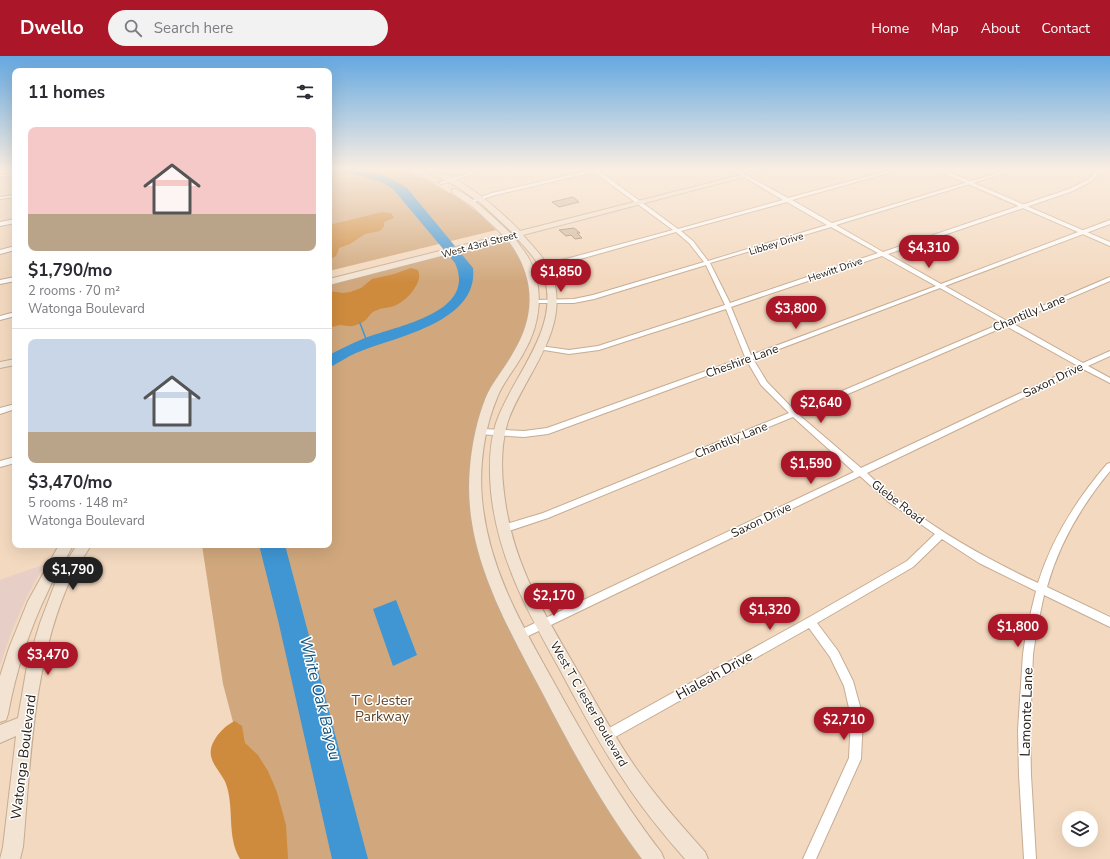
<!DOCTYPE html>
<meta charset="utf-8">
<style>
:root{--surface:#fff;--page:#f2f2f3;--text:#2b2b33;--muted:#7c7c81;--line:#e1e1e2;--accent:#ab1728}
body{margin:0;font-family:"Nunito Sans",sans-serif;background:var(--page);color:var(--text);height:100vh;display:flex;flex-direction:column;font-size:15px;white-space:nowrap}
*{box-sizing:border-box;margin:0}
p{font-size:13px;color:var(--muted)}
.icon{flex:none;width:22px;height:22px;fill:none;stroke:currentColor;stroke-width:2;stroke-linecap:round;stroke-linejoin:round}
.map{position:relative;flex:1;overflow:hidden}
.details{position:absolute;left:12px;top:12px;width:320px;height:480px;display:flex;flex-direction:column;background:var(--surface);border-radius:8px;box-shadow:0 4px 16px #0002}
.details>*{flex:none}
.controls{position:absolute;left:1062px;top:755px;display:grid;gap:8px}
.controls a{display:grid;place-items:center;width:36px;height:36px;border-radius:50%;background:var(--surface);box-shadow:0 4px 16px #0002;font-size:20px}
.price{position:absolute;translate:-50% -34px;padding:0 9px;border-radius:14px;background:var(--accent);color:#fff;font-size:13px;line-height:26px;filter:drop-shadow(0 1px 2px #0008)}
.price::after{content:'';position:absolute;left:50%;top:24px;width:12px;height:9px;margin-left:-6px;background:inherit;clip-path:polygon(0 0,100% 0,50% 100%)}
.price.on{background:#222;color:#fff}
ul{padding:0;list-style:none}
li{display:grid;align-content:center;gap:8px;height:212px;padding:0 16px}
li+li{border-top:1px solid var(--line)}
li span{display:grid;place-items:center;height:124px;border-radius:8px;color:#555}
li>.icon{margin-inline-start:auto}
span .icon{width:72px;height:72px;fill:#fffc;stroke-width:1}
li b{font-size:17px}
h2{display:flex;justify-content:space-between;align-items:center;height:48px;padding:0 16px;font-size:17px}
header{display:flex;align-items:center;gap:24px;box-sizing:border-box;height:56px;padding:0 20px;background:var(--accent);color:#fff}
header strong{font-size:19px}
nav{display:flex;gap:22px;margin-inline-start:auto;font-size:14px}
.search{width:280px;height:36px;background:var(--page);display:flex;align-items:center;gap:10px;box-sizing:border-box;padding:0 14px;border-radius:22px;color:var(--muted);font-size:15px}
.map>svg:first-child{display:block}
</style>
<header>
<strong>Dwello</strong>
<div class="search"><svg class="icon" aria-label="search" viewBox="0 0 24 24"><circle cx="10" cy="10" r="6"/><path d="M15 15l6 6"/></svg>Search here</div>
<nav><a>Home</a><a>Map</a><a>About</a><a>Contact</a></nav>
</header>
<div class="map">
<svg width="1110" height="803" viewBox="0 0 1110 803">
<rect width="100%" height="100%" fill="#f3d9bf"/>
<path fill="#e7cec6" d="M45,508l-17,30 -15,34 -13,37v-85z"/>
<path fill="#d1a87d" d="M329,114h77l27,13 27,16 22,17 14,14 -167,41z
M501,184l7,1 13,16 11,36 -5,34 -43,83 -6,132 170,317h-396l-19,-137 -10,-38 -21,-139h127v-261l145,-36z"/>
<path fill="#ce8b3e" d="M382,156l9,1 3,5 -10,4v4l-4,5 -15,3 -15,10 -11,4 -3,8 -7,4v-35z
M411,212l7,2c6,13 -13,32 -24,36 -6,2 -15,2 -21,6 -7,6 -5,9 -17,13 -5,2 -9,1 -15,0 -4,0 -8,2 -12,3v-37l14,2 7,-1 11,-4 11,-9 22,-5z
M235,665l7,5 3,17 13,12 10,16 9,21 9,33 2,34h-48c-13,-22 -6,-48 -13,-72 -3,-13 -19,-24 -16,-38 2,-11 14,-24 24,-28z"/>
<path fill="#3f96d3" d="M329,114c31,0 51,0 78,18l66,80c6,55 -80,69 -117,85 -9,4 -18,10 -27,15v-13c12,-6 23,-12 36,-17 31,-12 113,-25 90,-75l-62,-74c-19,-13 -41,-15 -64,-17z
M259,489h26l83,314h-36l-54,-239z
M396,544l21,55 -24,11 -20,-57z"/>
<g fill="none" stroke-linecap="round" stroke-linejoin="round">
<path stroke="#3f96d3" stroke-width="1.5" d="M360,267l6,16"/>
</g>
<path fill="#d0b79d" stroke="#988068" d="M573,141l6,5 -20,5 -7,-5z
M574,172l6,5h-3l5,5 -7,1 -4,-4 -5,1 -7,-6z"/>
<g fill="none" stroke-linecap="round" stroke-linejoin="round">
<g stroke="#c6ac93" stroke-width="2">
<path id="minor" d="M478,114h7l-43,14 -4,-1z
M592,114h9l-2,1 79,58 105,-29 -51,-30h5l51,28 104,-28h7l-107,30 40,23 176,-53h7l-179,55 47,27 186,-63 20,-10 8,-9h4l-9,11 -19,10 -185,63 53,30 169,-64v4l-165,62 62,35 103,-44v4l-98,42 71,40 27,-12v5l-22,10 22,12v5l-27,-14 -216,104c9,9 19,18 30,26 43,34 92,61 141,84 14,-45 39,-84 69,-119l3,-1v8c-29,35 -51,73 -63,116l63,30v10l-66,-32 -7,33 -4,26 -3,76 1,45 5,84h-12l-5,-84 -1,-45 5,-76 4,-26 9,-37 -57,-28 -37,-24 -29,28 -96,56 21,28 15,30 10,36 -2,42 -45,100h-13l46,-101 2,-41 -7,-31 -14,-29 -21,-29 -199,112 -4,2 -4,-2 -2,-4 2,-4 204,-113 101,-58 28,-27 -45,-31 -30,-27 -336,162 -4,2 -4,-2 -1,-3 1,-3 338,-160 -61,-55 -245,101 -45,15 -3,-1 -1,-3 1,-3 43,-13 246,-100 -28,-28 -14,-24 -199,73 -24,3 -46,-3 -1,-2 4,-3 43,2 23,-3 198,-71 -19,-48 -127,41 -30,4 -31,-5 -1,-1 3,-2 29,4 29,-4 127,-41 -19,-40 -112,34 -20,4h-39l-1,-1 3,-2 37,-1 19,-4 111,-33 -15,-19 -13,-11 -110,31 -25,2v-2l25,-4 107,-29 -79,-58 -99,23 -25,8 -2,-1 24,-9zM787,146l40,23 -119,36 -15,-20 -12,-10zM831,171l47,26 -148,50 -20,-40zM882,200l54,30 -185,69 -20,-48zM940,232l62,35 -207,88 -28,-29 -14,-23zM1006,270l72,40 -217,102 -62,-53z
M15,117v2l-15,2v-2z
M15,139v2l-15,2v-2z
M15,163v4l-15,3v-4z
M15,190v4l-15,4v-4z
M15,221v4l-15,3v-4z
M15,256v4l-15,4v-4z
M15,348v5l-15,5v-6z
M15,401v6l-15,4v-6z"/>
</g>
<g stroke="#c6ac93" stroke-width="2">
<path id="tertiary" d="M936,114h8l166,72v4z"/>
</g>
<g stroke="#c6ac93" stroke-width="2">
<path id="secondary" d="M412,114h8l20,11 -5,1z
M427,114c28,0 74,41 93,61l240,-61h11l-248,65c12,14 27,28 31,46 14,51 -30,95 -46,140 -7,23 -7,49 -4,72 8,68 36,113 69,170 21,36 40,72 63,105 21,30 45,57 69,84l3,7h-23c-22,-25 -44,-52 -62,-80 -24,-35 -43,-72 -63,-109 -32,-58 -62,-111 -69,-178 -2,-23 -2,-47 5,-69 15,-45 63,-92 49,-143 -4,-17 -18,-30 -29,-43h-2c4,7 10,13 14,20 17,31 13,67 -5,97 -8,15 -20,28 -26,44 -13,31 -18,68 -15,101 6,67 38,123 70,180 33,60 67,119 109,173l3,7h-22c-39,-52 -70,-109 -100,-167 -37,-70 -80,-143 -72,-225 2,-23 7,-48 16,-70 7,-16 19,-29 27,-44 24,-39 22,-78 -6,-114l-178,46v-6l174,-44 -30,-28 -21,-14v-4c12,-1 49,35 58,44h3l-31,-29 -26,-18z
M15,303v6l-15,3v-6z
M59,489h14c-8,16 -18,30 -25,46 -19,39 -32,80 -40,123l-2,6 -6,2v-46l9,-28 19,-47z
M77,489h14c-6,11 -14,20 -19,31 -39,84 -41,180 -49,271l-3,12h-20l3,-12 13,-111 -16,7v-18l18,-7 9,-52 13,-43 19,-50z"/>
</g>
<use href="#minor" fill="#fff" fill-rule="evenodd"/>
<use href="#tertiary" fill="#fff" fill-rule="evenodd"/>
<use href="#secondary" fill="#f2e3d2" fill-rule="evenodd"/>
</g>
<linearGradient id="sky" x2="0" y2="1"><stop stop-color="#64a8e0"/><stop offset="0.5" stop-color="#faeee2"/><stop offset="1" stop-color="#faeee2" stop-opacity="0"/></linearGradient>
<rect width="1110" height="226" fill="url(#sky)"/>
<g text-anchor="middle" stroke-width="3" stroke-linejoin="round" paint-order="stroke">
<g font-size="10" fill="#22190f" stroke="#fff">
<text transform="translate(776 187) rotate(-17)" y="4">Libbey Drive</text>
<text transform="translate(479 188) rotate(-15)" y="4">West 43rd Street</text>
<text transform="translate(835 213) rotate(-19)" y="4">Hewitt Drive</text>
</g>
<g font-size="12" fill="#22190f" stroke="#fff">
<text transform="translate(1029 257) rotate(-23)" y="4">Chantilly Lane</text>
<text transform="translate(742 305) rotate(-20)" y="4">Cheshire Lane</text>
<text transform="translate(1053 324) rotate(-26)" y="4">Saxon Drive</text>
<text transform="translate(731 384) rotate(-22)" y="4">Chantilly Lane</text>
<text transform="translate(898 446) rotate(38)" y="4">Glebe Road</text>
<text transform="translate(761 464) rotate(-26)" y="4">Saxon Drive</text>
<text transform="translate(589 648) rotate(60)" y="4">West T C Jester Boulevard</text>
</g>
<g font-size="14" fill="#22190f" stroke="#fff">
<text transform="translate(714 619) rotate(-29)" y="5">Hialeah Drive</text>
<text transform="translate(1026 656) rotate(-88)" y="5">Lamonte Lane</text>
<text transform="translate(23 701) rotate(-83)" y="5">Watonga Boulevard</text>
</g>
<g font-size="14" fill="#5f4223" stroke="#fff">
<text x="382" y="649">T C Jester<tspan x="382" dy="16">Parkway</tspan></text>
</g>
<g font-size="16" font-style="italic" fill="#14537c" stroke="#fff">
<text transform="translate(321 642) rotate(76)" y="6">White Oak Bayou</text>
</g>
</g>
</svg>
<div class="controls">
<a><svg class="icon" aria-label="layers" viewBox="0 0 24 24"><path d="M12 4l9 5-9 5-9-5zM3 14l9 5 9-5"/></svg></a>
</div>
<b class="price" style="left:929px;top:213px">$4,310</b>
<b class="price" style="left:561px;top:237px">$1,850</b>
<b class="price" style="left:796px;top:274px">$3,800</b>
<b class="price" style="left:821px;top:368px">$2,640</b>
<b class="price" style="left:811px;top:429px">$1,590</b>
<b class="price on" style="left:73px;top:535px">$1,790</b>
<b class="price" style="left:554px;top:561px">$2,170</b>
<b class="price" style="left:770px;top:575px">$1,320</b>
<b class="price" style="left:1018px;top:592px">$1,800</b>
<b class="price" style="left:48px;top:620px">$3,470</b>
<b class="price" style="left:844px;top:685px">$2,710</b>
<section class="details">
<h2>11 homes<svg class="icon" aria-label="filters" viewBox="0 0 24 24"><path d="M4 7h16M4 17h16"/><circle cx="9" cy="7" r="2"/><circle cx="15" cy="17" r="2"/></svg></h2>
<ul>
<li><span style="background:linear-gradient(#f6c9c9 70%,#b9a48a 0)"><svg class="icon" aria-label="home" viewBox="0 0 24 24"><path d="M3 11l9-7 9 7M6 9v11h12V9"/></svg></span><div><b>$1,790/mo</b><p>2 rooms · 70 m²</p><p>Watonga Boulevard</p></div></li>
<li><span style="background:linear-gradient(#c9d6e8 75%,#b9a48a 0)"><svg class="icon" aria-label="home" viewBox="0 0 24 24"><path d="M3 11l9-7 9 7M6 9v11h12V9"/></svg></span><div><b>$3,470/mo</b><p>5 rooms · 148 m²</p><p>Watonga Boulevard</p></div></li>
</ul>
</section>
</div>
